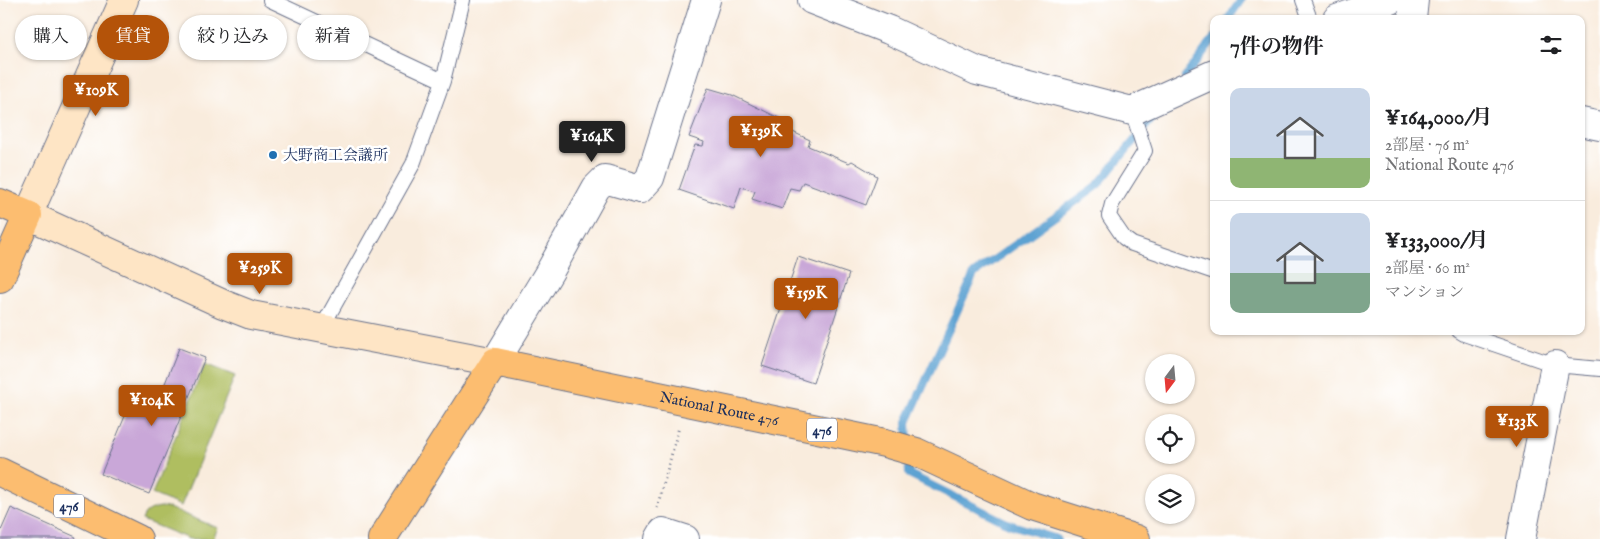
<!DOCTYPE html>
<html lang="ja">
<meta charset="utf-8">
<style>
:root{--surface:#fff;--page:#f6f6f6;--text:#202124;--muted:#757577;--line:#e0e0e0;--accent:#b45309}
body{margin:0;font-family:"IM FELL English","Noto Serif JP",serif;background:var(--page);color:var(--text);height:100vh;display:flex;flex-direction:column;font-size:19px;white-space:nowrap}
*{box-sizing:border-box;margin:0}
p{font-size:16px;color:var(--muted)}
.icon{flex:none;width:28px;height:28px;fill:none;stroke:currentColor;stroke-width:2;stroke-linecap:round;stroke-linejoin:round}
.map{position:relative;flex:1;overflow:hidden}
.sheet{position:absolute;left:1210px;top:15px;width:375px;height:320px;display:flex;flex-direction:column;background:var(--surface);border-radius:10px;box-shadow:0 1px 4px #0004}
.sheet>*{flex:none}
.hud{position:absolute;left:15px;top:15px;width:475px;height:45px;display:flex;gap:10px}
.needle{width:32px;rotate:196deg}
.fabs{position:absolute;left:1145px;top:354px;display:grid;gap:10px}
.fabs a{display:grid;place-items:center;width:50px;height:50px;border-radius:50%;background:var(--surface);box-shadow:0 1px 4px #0004;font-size:25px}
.price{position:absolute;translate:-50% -42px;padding:0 11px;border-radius:5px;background:var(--accent);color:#fff;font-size:16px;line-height:32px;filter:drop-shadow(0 1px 2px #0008)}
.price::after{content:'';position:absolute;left:50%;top:30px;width:15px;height:11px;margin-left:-8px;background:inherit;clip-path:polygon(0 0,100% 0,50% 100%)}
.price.current{background:#222;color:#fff}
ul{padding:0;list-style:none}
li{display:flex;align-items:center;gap:15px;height:125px;padding:0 20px}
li+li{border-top:1px solid var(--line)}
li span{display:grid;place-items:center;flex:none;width:140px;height:100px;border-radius:10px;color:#555}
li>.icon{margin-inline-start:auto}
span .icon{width:60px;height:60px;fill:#fffc;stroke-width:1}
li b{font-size:21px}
h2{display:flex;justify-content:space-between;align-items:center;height:60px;padding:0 20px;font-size:21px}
.tag{padding:0 18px;border-radius:22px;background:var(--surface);box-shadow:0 1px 4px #0004;font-size:18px;line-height:45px}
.tag.current{background:var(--accent);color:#fff}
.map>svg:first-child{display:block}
</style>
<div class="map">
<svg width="1600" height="539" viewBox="0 0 1600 539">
<rect width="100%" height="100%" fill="#fff"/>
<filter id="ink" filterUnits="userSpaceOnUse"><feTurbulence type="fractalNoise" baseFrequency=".02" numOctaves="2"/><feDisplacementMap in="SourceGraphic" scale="10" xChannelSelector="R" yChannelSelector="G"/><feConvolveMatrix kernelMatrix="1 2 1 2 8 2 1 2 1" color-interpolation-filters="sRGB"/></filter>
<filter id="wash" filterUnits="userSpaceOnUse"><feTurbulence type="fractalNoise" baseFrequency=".0096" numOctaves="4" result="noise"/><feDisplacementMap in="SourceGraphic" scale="20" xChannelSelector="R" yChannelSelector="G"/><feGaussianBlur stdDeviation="1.12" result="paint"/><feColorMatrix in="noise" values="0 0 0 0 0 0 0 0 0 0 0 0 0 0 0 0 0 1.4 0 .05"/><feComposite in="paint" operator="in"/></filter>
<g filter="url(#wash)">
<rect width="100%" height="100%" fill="#f9ecdd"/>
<path fill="#afbe60" stroke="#65765f" d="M205,364l30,12 -54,130 -29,-12z
M160,507l9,1 49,20 -5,11h-24l-47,-19c3,-9 9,-11 18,-13z"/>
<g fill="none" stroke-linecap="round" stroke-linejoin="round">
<path stroke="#5da2d2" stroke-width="8" d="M1228,19l13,-19
M1185,77l29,-39
M1057,539l-48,-15 -100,-50 -2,-52 67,-148 122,-87 65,-79"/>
</g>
<g id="blocks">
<path fill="#c9a7d8" d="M708,88l24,7 51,25 -1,7 28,13 -2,6 41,17 3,-2 25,15 -11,29 -63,-23 -4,8 -9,-2 -8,21 -30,-10 3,-8 -14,-4 -7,22 -55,-19 16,-45 8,1 1,-4 -15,-5z
M798,257l51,17 -36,109 -51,-17z
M179,348l26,10 -56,136 -48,-20 34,-82 23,9z
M11,508l65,29 -1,2h-75v-6z"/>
</g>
</g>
<g filter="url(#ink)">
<use href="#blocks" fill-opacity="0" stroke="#69718a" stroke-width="1"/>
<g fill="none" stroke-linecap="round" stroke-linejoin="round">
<g stroke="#69718a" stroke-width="16">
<path id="lane" d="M270,0l173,81 -30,83 -92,165
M1303,0l7,19
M443,81l20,-81
M1132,111l13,40 -33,53 -3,12 15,22 8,6 82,28
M1459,331l5,3 91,31 45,4"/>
</g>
<g stroke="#69718a" stroke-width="30">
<path id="street" d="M812,0l77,30 88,41 155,40 82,-37
M1337,19l53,-19
M1412,19l2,-19
M1581,122l19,4
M495,362l55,-91 46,-83 9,-9 35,10 10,-11 56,-178
M659,539l4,-7 22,7
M1521,539l34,-174"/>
</g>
<g stroke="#69718a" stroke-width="30">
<path id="secondary" d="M124,0l-96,215 195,89 28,11 244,47"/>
</g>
<g stroke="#69718a" stroke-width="30">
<g id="highway">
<path d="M0,203l28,12 -28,63"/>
<path d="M0,472l138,67"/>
<path id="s1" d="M382,539l113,-177 390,81 31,9 116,54 104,33"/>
</g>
</g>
<path stroke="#69718a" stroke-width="3" stroke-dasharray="1 4" stroke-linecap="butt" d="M657,508l22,-81"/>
<use href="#lane" stroke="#fff" stroke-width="14"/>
<use href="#street" stroke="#fff" stroke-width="28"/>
<use href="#secondary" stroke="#fee5c5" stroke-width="28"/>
<use href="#highway" stroke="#fcbd6f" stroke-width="28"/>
</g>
</g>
<circle fill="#1f6fb2" stroke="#fff" stroke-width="2" cx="273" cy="155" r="5"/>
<g text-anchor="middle" stroke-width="5" stroke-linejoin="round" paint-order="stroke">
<g fill="#fff" stroke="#5f6d8e" stroke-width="1">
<rect x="807" y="418.5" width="30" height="23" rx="4"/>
<rect x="54" y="494.5" width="30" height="23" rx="4"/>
</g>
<g font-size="14" font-weight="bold" fill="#1b2f5e">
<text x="822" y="435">476</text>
<text x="69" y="511">476</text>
</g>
<g font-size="15" fill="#1b2f5e" stroke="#fff" text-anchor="start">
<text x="283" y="160">大野商工会議所</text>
</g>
<g font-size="15" fill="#1b2f5e" stroke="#fff">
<text dy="5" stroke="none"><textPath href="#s1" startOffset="439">National Route 476</textPath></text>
</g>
</g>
</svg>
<div class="fabs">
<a><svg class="needle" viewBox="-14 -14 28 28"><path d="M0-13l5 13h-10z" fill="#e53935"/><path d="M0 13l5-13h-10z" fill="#757577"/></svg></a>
<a><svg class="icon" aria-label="locate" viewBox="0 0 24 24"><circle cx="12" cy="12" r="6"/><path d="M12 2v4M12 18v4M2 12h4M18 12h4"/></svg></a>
<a><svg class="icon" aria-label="layers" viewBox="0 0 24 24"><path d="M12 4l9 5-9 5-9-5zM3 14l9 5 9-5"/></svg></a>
</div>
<b class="price" style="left:96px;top:117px">¥109K</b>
<b class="price" style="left:761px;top:158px">¥139K</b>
<b class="price current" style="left:592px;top:163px">¥164K</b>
<b class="price" style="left:260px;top:295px">¥259K</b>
<b class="price" style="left:806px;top:320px">¥159K</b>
<b class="price" style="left:152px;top:427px">¥104K</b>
<b class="price" style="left:1517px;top:448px">¥133K</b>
<div class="hud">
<a class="tag">購入</a>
<a class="tag current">賃貸</a>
<a class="tag">絞り込み</a>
<a class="tag">新着</a>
</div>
<section class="sheet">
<h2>7件の物件<svg class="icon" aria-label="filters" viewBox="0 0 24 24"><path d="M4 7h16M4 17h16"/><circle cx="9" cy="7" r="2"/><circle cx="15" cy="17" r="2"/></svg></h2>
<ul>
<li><span style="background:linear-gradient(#c9d6e8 70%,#8fb573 0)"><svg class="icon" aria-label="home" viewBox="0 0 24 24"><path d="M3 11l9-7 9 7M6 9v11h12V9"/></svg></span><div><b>¥164,000/月</b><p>2部屋 · 76 m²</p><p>National Route 476</p></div></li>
<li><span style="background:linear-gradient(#c9d6e8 60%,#7fa58c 0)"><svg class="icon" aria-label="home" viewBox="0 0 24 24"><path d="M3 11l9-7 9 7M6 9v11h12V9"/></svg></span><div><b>¥133,000/月</b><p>2部屋 · 60 m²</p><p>マンション</p></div></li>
</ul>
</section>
</div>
